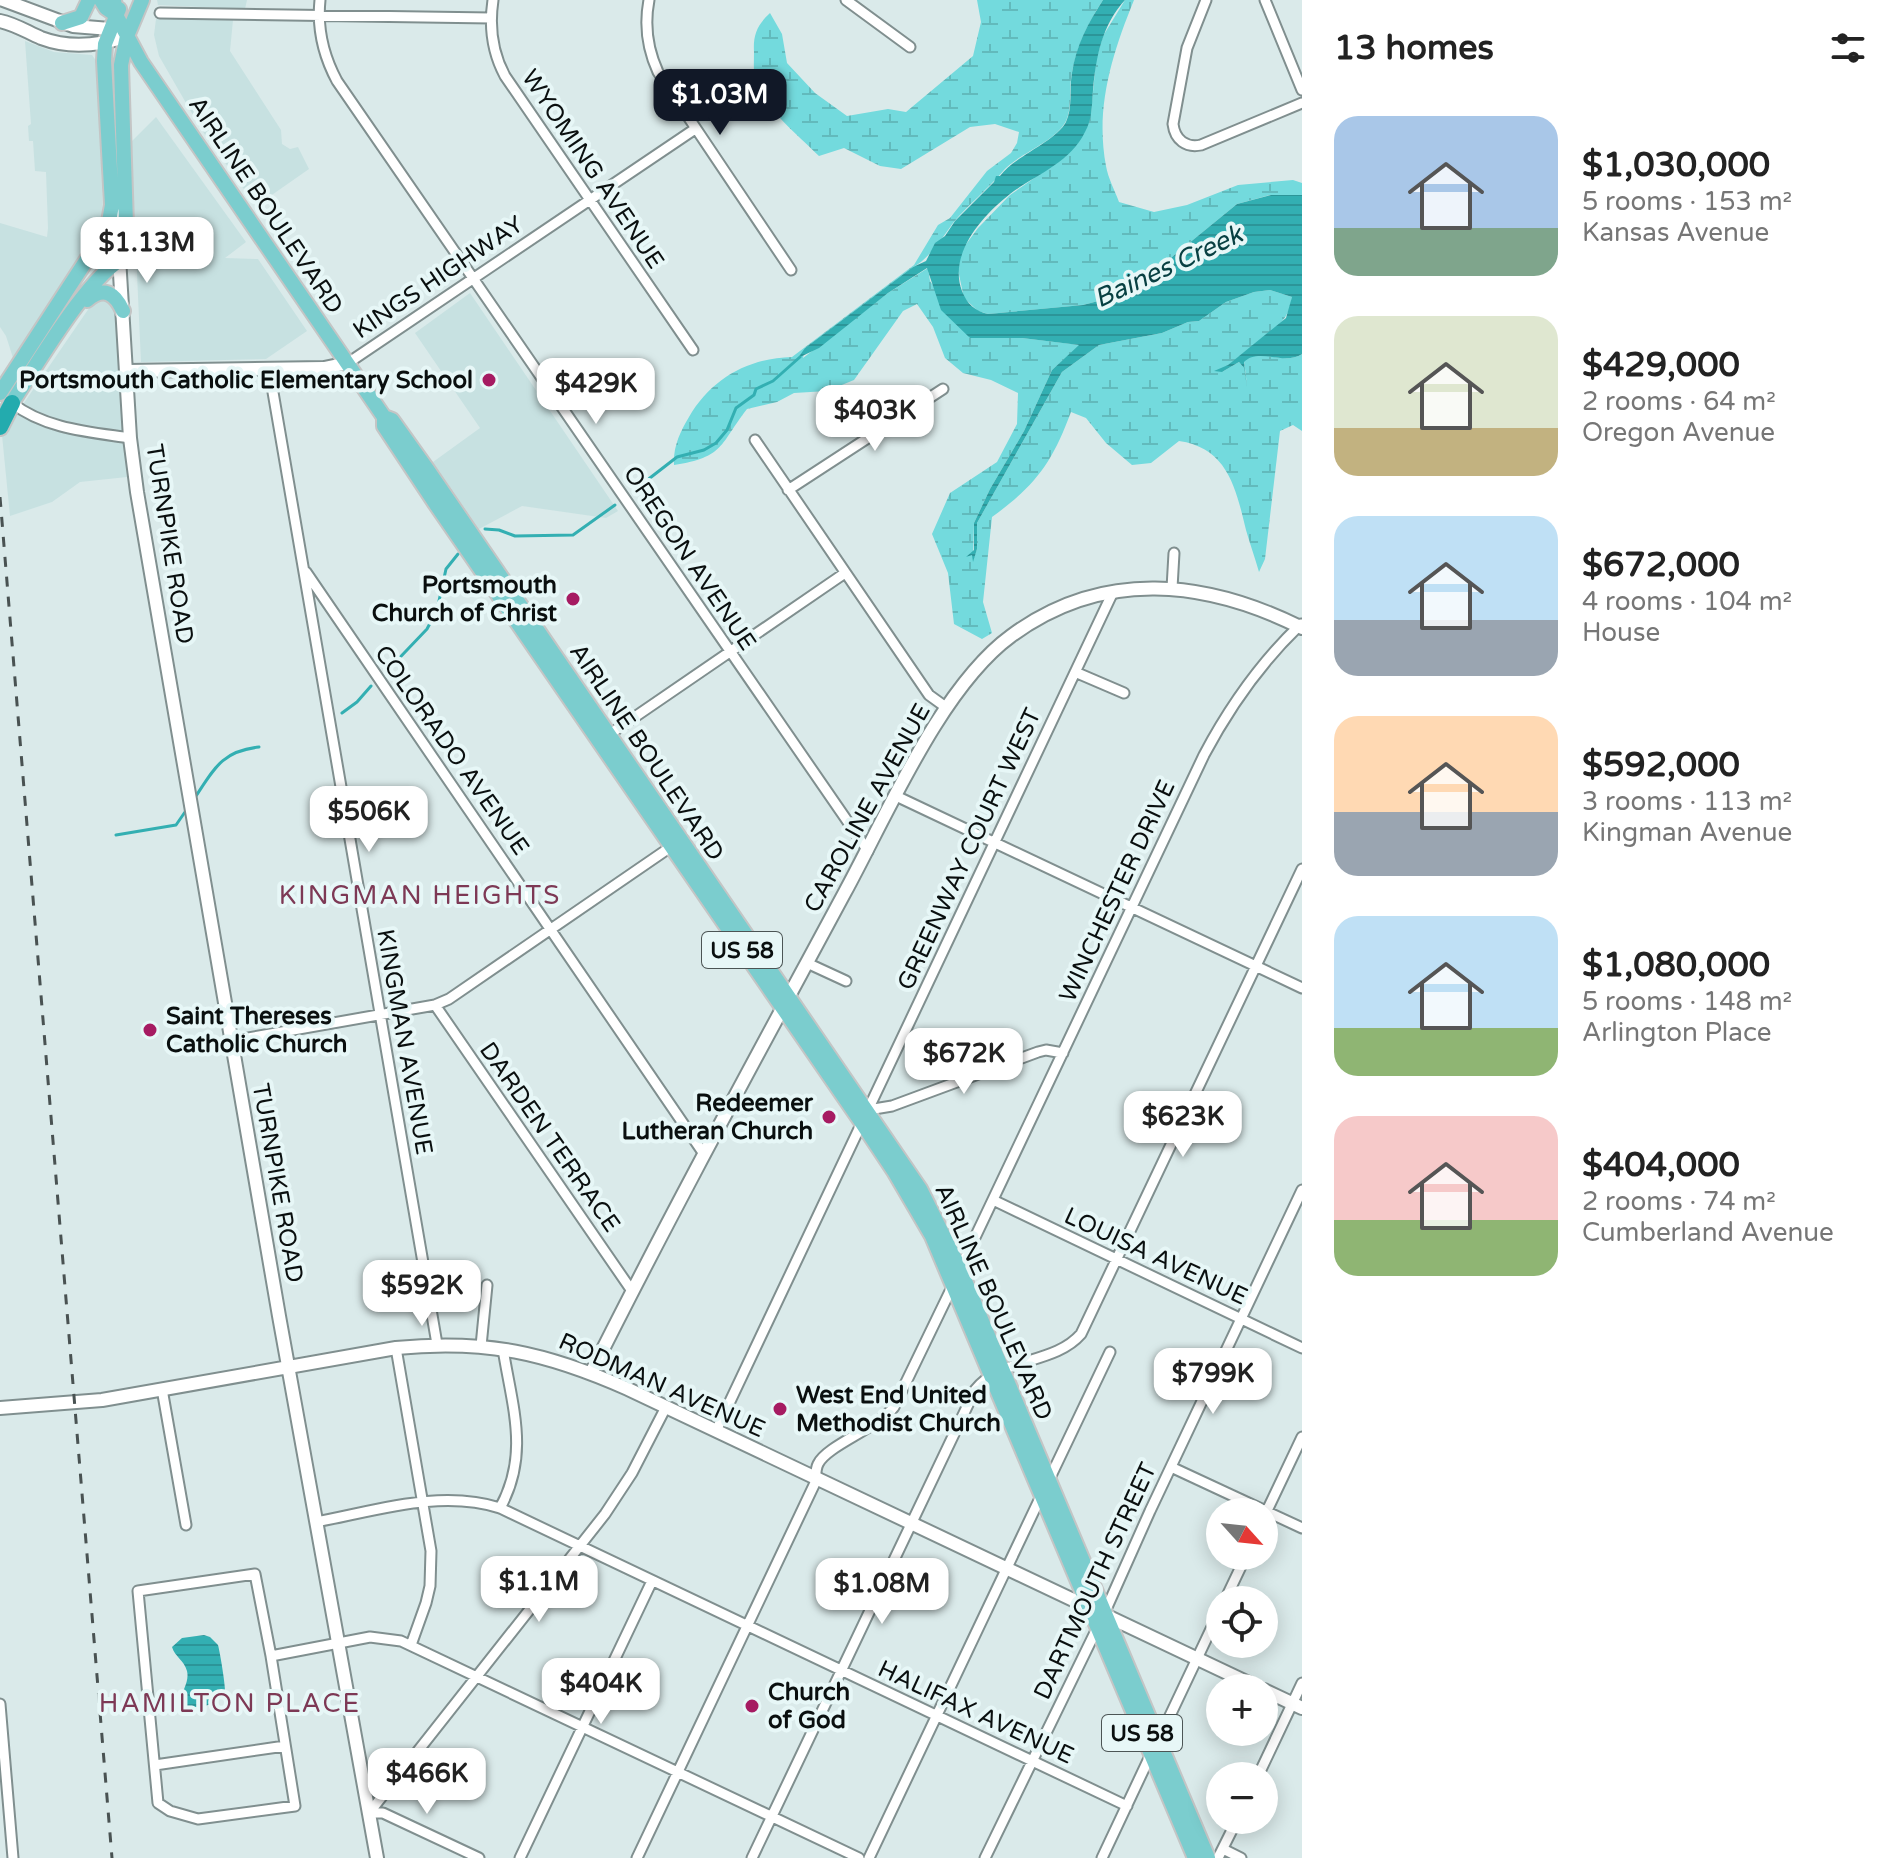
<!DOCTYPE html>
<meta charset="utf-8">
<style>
:root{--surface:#fff;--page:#f6f6f6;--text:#222;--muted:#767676;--accent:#111827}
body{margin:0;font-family:"Varela Round",sans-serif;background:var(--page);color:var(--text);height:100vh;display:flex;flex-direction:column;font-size:30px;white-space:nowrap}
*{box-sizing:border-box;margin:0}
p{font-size:26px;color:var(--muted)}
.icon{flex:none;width:44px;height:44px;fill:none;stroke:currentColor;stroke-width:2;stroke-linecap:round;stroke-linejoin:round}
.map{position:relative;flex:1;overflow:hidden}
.details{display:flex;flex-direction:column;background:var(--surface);width:600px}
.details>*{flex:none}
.needle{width:52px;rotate:117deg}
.fabs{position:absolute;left:1206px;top:1498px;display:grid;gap:16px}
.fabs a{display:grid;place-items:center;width:72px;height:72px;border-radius:50%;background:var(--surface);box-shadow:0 4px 20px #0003;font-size:40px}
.price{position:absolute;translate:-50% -68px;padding:0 18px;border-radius:16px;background:#fff;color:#222;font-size:26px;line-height:52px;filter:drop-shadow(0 2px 4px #0008)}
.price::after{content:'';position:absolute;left:50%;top:48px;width:24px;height:18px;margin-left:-12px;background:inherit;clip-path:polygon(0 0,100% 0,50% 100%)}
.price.selected{background:var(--accent);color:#fff}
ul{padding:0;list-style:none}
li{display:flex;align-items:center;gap:24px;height:200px;padding:0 32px}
li span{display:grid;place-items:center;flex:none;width:224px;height:160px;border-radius:24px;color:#555}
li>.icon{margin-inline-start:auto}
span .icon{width:96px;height:96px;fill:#fffc;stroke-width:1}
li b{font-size:34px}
h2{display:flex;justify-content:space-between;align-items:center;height:96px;padding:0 32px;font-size:34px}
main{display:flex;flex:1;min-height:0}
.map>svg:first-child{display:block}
</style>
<main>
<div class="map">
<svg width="1302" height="1858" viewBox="0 0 1302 1858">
<defs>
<pattern id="wetland-marsh" width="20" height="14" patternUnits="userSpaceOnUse" patternTransform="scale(2)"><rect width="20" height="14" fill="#73dadd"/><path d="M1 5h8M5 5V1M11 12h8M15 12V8" fill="none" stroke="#62babc"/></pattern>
<pattern id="water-rules" width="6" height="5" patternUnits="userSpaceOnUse" patternTransform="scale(2)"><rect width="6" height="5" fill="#33afb2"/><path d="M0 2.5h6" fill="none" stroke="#2c9598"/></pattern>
</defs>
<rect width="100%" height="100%" fill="#daeaea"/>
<path fill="#c7e1e1" d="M157,0h90l-2,9 -87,-4z
M156,19l77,1 -3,31 51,79 1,14 8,5 8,-2 11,22 -53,37 -55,-77 -42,-73 -5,-21z
M25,41l29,11 38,3 5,7 6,152 -1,9 -88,138 -8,-25 -6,-9v-104l47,14 1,-9 -2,-56 -11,-1 -2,-30h-4l-1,-15 3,-2z
M156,117l90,125 -21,16 33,1 49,72 -41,28 -125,3 -10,-220z
M470,293l148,218 -12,7 -84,-12 -43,23 -46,-67 47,-34 -65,-95z
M96,298l14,1 8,12 9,166 -47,5 -28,20 -42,14 -8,-81z"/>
<path fill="url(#wetland-marsh)" d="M977,0h126c-16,24 -28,50 -32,79 -2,14 1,29 -5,42 -11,21 -46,32 -62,49 -16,19 -36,35 -51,53 -10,14 -25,37 -40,44l-108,81 -2,10 85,-65 40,-25 2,13 40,57h52l58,7 -28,25 -28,61 -34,58 -16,34 -1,37 4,-11v-26l85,-151 37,-27 63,-12 26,-11 11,-1 27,-19 28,-10 16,-2 22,7c-2,35 -49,50 -70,75l17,-10 5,6 3,17 -3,-24c14,-14 41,5 58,-7v77l-9,-6 -13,6 -15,128 -6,13c-4,-14 -9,-28 -13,-42 -10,-41 -18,-82 -67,-89l-28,22 -19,2 -26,-22 -20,-25 -15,-6c-19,51 -35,73 -79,105l-9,85 9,31 -10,6 -28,-15 -6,-51 -16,-39 18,-41 47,-31 20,-38 1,-31 -27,-13 -28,-7 -18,-15 -12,-31 -16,-23 -14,7 -49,69 -27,11 -33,2 -17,9 -30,7c-28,36 -22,48 -73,56 -1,-18 6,-33 15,-48 22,-38 59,-59 103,-60l122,-92 24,-40 12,-7 37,-47 24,-18 6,-10 2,-11 -24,-8 -25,3 -69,42 -21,-3 -36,-18 -25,8c-19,-19 -53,-47 -63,-72 -3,-9 -2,-22 -2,-32 -1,-17 3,-27 16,-39l12,21 5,29 28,30 32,23 41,-7 18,3 67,-56 8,-34z
M1125,0h9c-22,54 -39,108 -28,166 2,12 9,25 13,36l35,10 33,-7 51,-20 55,-5 9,3v12h-32l-33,9 -98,80 -37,16 -19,5 -95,9 -10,-3 -14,-13 -6,-28 3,-19 17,-23 32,-33 56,-39 25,-43 5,-53 7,-24z"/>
<path fill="url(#water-rules)" d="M1103,0h22c-23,25 -29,57 -32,90 -1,14 -1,30 -8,42 -15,31 -50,43 -75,62 -28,22 -62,60 -48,97 5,13 13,20 26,23l95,-9 19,-5 37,-16 98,-80 34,-9h31v159c-17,12 -44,-7 -58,8l3,25 -3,-19 -5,-6 -17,10 -8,-1 14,-6 58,-47 6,-21 -22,-7 -16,2 -28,10 -27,19 -11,1 -26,11 -63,12 -37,27 -85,151v26l-4,13 -1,-7 -6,2 8,-7v-27l16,-34 34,-58 28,-61 27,-25 -57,-7h-52l-29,-28 -14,-42 -39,25 -69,55 -21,10 7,-10 108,-81 13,-6 9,-18 10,-7 10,-15 39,-39 2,-6h4c15,-20 55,-34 66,-54 7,-15 3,-32 6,-49 4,-27 16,-50 31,-73z
M204,1635l6,2 8,8c2,7 8,43 7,49 -10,12 -29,16 -43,11 -3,-13 8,-21 5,-34 -3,-11 -12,-14 -15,-24l10,-9z"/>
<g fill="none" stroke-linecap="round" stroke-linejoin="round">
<path stroke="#33afb2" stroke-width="3" d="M637,488l40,-31 27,-7 12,-7 11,-13 9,-22 18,-13 2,-6 17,-8 27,-24
M485,529l14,1 16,6 58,-1 42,-30
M386,672l41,-43 10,-19 9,-41 12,-15
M342,713l15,-11 14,-16
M196,796c19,-29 27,-45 63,-49
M116,835l60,-10 9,-13"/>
<g stroke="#808f8f" stroke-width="13">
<path id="street" d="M320,0c-3,29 3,55 17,81l531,770
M493,0c-4,27 -1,52 12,76l188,274
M649,0c-5,26 -2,48 9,72l133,198
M846,0l64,47
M1206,0l-19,48 -14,76c2,16 13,24 28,21l101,-42
M1265,0l37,90
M160,13l331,5
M348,363l347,-234
M269,369l168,975
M12,403c33,26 78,29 118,35
M755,440l174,255 18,13
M788,490l155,-101
M306,572l398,582
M1172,588l2,-35
M1075,672l49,21
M607,736l238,-163
M896,796l406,192
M807,963l39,18
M435,1005l197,286
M231,1041l204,-36 14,-6 226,-155
M868,1110l24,-4 146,-54 8,-2 17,3
M993,1200l309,148
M960,1269l244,-514c26,-49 57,-93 97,-131
M427,1282l38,-7
M481,1346l6,-61
M396,1348l35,203 -1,35 -4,17 -15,42
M162,1389l24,136
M716,1431l397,-839
M1171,1467l131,61
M1048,1482l62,-130
M500,1508c30,-54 12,-102 3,-159
M1264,1517l38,-80
M316,1522c60,-11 124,-33 184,-14l627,298
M1225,1600l21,-44
M271,1656l24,150 -97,13 -28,-8 -12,-8 -20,-212 117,-17 16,82 99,-19 31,4 458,217
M0,1704l13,154
M1158,1741l62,-131
M155,1765l130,-19
M1258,1776l44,-93
M369,1813l236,-299 27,-41 34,-66
M369,1813h14l96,45
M1223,1849l18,9
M520,1858l132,-277
M637,1858l178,-375c1,-5 0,-13 3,-19 8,-18 60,-36 76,-57l60,-124
M752,1858l223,-468c26,-33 79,-25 106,-56l221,-465
M869,1858l172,-362
M985,1858l119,-244 46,-103 152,-321
M1102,1858l49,-104
M1218,1858l19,-38"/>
</g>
<g stroke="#808f8f" stroke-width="16">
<path id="secondary" d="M3,0l70,26 37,3 8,3
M0,21c15,3 27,11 41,17 29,11 57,8 86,-2
M113,211l5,30 12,197 7,54 142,824 98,542
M128,371l196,-3 24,-5
M591,1373c81,-162 168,-321 254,-481 42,-77 96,-205 166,-256 92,-68 195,-56 291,-8
M0,1408l102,-8 294,-52c90,-9 151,5 232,41l631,299
M1264,1690l38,18"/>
</g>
<g stroke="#c4c5c5" stroke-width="18">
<path id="primary" d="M101,0l5,8 10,7
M114,0l2,15 25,47 243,355v9l51,77 427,620 32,48 38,65 263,622
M62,23l19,-6 8,-17
M87,300c17,-14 28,-7 36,11
M0,393l108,-166 4,-22 -8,-144 1,-17 14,-35
M7,410c24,-35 83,-140 120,-153l-6,-192 6,-29 15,-36
M384,417l8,3 35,49 493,720 40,80 248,589"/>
</g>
<g stroke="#c4c5c5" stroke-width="20">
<path id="highway" d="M0,427l12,-24"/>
</g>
<use href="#street" stroke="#fff" stroke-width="9"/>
<use href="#secondary" stroke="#fff" stroke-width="12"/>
<use href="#primary" stroke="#7bcdce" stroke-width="14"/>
<use href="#highway" stroke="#23abae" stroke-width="16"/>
<path stroke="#495252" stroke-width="3" stroke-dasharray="10 10" stroke-linecap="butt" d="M0,497l112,1361"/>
</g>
<g fill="#a61b62" stroke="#e7f7f7" stroke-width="3">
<circle cx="489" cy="380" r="8"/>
<circle cx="573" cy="599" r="8"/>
<circle cx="150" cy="1030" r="8"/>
<circle cx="829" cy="1117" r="8"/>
<circle cx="780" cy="1409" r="8"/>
<circle cx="752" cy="1706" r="8"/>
</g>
<g text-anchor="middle" stroke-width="8" stroke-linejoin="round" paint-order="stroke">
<g fill="#e7f7f7" stroke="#4c5555" stroke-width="2">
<rect x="702" y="932" width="80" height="36" rx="6"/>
<rect x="1102" y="1715" width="80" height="36" rx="6"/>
</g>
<g font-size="22" font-weight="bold" fill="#0a0f0f">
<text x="742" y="958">US 58</text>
<text x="1142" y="1741">US 58</text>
</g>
<g font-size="24" fill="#0a0f0f" stroke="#e7f7f7">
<text transform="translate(593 169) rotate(56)" y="8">WYOMING AVENUE</text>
<text transform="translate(266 205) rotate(56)" y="8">AIRLINE BOULEVARD</text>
<text transform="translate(438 277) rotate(-34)" y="8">KINGS HIGHWAY</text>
<text transform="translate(170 544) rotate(81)" y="8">TURNPIKE ROAD</text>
<text transform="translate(690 558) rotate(56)" y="8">OREGON AVENUE</text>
<text transform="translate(452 750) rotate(55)" y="8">COLORADO AVENUE</text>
<text transform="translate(647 752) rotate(56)" y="8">AIRLINE BOULEVARD</text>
<text transform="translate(867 808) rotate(-61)" y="8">CAROLINE AVENUE</text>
<text transform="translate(969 849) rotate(-65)" y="8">GREENWAY COURT WEST</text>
<text transform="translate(1117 891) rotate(-65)" y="8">WINCHESTER DRIVE</text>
<text transform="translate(405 1042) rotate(80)" y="8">KINGMAN AVENUE</text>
<text transform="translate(550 1137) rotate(55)" y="8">DARDEN TERRACE</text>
<text transform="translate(278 1183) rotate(80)" y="8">TURNPIKE ROAD</text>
<text transform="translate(1156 1256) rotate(25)" y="8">LOUISA AVENUE</text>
<text transform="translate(994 1302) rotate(66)" y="8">AIRLINE BOULEVARD</text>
<text transform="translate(662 1385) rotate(24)" y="8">RODMAN AVENUE</text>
<text transform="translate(1095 1581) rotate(-65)" y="8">DARTMOUTH STREET</text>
<text transform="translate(976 1712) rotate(25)" y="8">HALIFAX AVENUE</text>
</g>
<g font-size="24" font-weight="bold" fill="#0a0f0f" stroke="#e7f7f7" text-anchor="end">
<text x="473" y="388">Portsmouth Catholic Elementary School</text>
<text x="557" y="593">Portsmouth<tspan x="557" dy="28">Church of Christ</tspan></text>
<text x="166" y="1024" text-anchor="start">Saint Thereses<tspan x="166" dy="28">Catholic Church</tspan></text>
<text x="813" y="1111">Redeemer<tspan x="813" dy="28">Lutheran Church</tspan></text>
<text x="796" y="1403" text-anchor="start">West End United<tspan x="796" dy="28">Methodist Church</tspan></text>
<text x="768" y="1700" text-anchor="start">Church<tspan x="768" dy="28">of God</tspan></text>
</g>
<g font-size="26" font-style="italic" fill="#084042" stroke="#e7f7f7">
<text transform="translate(1168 266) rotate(-25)" y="9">Baines Creek</text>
</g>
<g font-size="26" letter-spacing="2" fill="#7d3955" stroke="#e7f7f7">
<text x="420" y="904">KINGMAN HEIGHTS</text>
<text x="230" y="1712">HAMILTON PLACE</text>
</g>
</g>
</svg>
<div class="fabs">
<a><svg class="needle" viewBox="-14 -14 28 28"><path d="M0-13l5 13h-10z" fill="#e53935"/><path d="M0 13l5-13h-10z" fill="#767676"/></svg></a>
<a><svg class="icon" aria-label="locate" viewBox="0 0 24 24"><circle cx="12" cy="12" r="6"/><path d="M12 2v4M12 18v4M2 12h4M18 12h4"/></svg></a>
<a>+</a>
<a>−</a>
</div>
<b class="price selected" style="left:720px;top:137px">$1.03M</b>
<b class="price" style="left:147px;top:285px">$1.13M</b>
<b class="price" style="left:596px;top:426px">$429K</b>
<b class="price" style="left:875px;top:453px">$403K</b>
<b class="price" style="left:369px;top:854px">$506K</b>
<b class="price" style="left:964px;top:1096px">$672K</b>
<b class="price" style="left:1183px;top:1159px">$623K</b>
<b class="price" style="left:422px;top:1328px">$592K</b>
<b class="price" style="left:1213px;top:1416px">$799K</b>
<b class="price" style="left:539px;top:1624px">$1.1M</b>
<b class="price" style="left:882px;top:1626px">$1.08M</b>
<b class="price" style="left:601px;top:1726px">$404K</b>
<b class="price" style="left:427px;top:1816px">$466K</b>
</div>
<section class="details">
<h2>13 homes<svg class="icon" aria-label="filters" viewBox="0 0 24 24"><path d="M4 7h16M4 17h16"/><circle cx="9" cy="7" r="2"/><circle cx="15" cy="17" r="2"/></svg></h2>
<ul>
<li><span style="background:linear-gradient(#a9c7e8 70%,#7fa58c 0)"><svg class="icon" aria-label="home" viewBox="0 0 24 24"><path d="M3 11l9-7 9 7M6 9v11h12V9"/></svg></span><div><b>$1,030,000</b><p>5 rooms · 153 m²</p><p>Kansas Avenue</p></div></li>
<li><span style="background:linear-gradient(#dfe7d0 70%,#c2b280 0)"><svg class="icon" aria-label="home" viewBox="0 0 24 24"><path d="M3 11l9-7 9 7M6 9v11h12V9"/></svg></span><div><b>$429,000</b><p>2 rooms · 64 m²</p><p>Oregon Avenue</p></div></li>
<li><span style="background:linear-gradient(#bfe0f5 65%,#9aa5b1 0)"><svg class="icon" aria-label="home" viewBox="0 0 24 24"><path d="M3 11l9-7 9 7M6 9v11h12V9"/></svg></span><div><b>$672,000</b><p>4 rooms · 104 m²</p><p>House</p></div></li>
<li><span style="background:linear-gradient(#ffd9b3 60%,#9aa5b1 0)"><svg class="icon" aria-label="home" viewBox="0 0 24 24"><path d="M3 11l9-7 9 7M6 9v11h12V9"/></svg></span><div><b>$592,000</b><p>3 rooms · 113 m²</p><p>Kingman Avenue</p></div></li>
<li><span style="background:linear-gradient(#bfe0f5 70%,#8fb573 0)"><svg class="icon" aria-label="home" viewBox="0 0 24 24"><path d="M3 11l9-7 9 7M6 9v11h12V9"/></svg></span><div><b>$1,080,000</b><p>5 rooms · 148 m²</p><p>Arlington Place</p></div></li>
<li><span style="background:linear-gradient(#f6c9c9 65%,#8fb573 0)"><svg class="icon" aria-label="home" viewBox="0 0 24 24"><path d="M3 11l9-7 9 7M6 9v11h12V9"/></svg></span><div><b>$404,000</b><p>2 rooms · 74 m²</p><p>Cumberland Avenue</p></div></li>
</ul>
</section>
</main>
